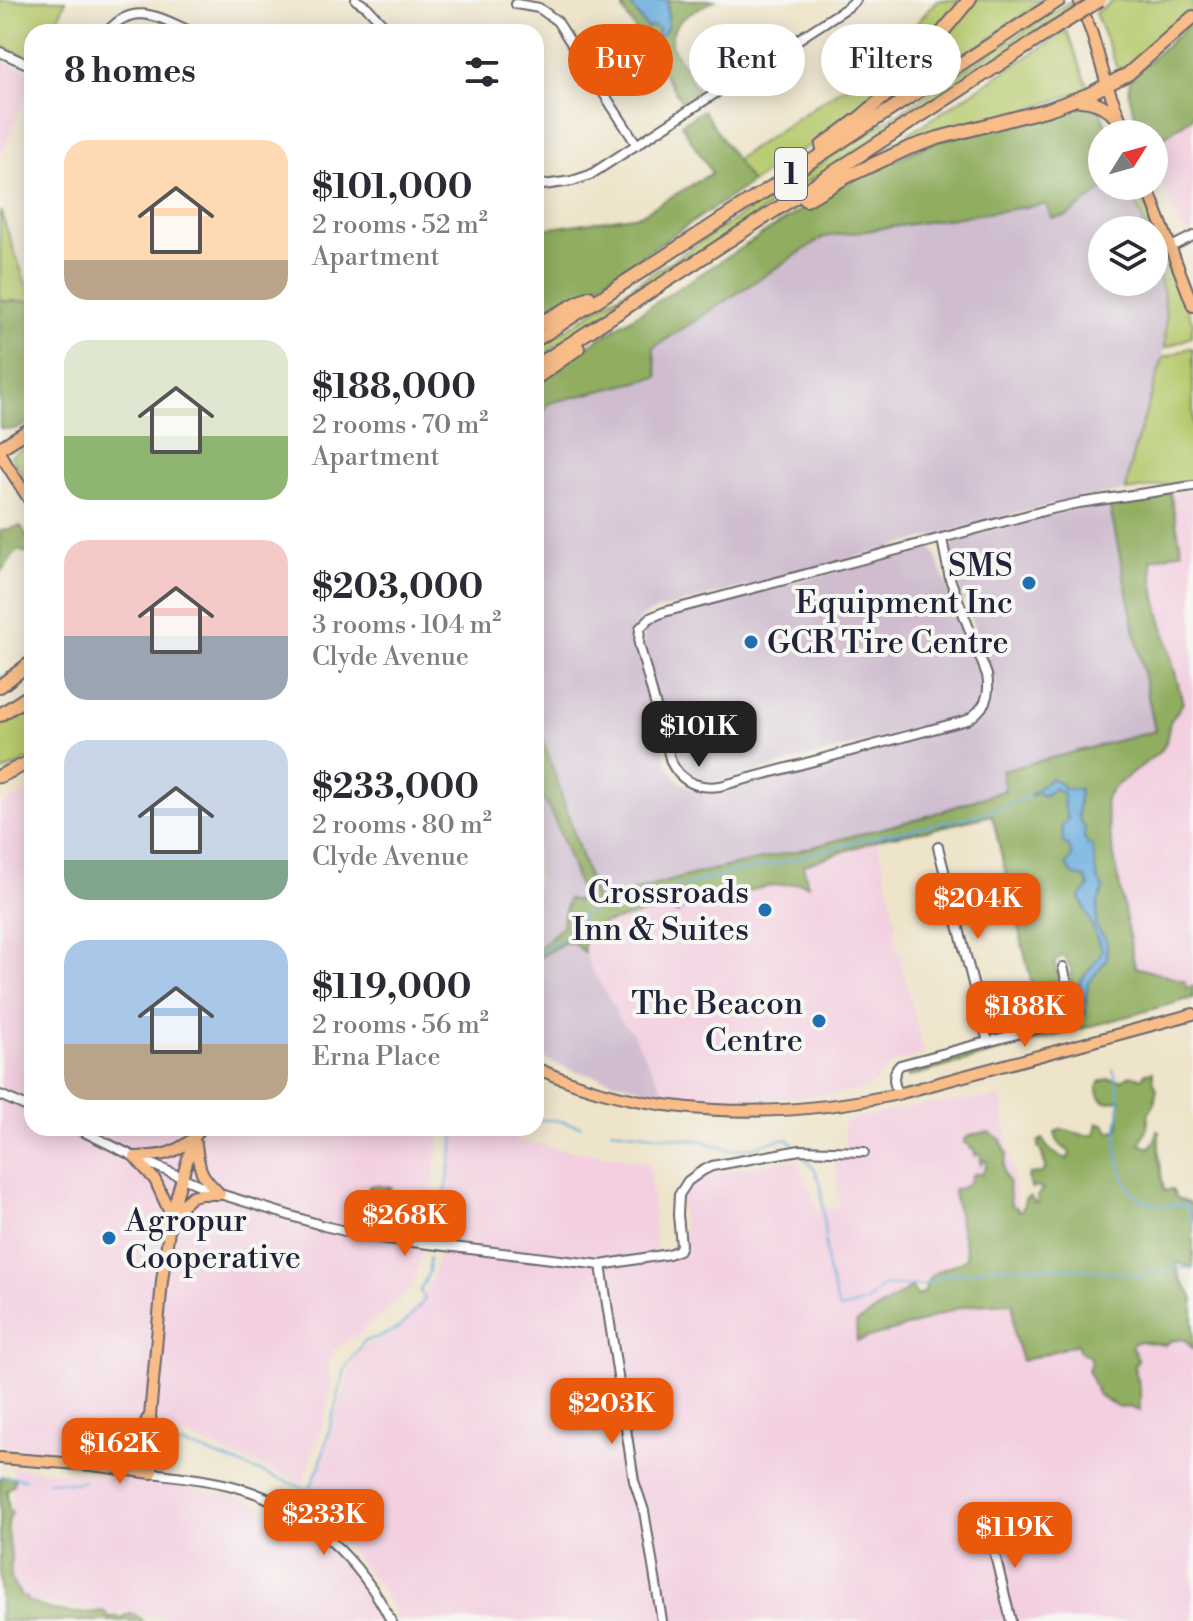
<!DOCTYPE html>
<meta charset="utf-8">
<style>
:root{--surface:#fff;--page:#f2f2f3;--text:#2b2b33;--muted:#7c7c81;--accent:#ea580c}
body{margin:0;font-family:"Libre Bodoni",serif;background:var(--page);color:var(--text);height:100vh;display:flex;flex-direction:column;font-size:30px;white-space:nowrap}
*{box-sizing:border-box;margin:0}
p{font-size:26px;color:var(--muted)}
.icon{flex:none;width:44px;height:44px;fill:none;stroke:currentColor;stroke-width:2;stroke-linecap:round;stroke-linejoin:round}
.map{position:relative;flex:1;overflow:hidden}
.sheet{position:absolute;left:24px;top:24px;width:520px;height:1112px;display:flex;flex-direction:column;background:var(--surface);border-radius:24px;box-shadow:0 4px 20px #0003}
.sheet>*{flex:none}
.top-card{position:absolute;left:568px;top:24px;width:504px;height:72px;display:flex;gap:16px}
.needle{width:52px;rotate:53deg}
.tools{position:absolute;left:1088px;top:120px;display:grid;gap:16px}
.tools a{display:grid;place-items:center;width:80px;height:80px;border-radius:50%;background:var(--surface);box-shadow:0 4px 20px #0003;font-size:40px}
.price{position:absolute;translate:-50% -68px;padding:0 18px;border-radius:16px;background:var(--accent);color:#fff;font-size:26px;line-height:52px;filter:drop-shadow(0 2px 4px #0008)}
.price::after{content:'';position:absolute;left:50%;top:48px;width:24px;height:18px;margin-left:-12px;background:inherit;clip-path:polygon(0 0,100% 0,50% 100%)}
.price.selected{background:#222;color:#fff}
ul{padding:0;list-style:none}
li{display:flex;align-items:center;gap:24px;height:200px;padding:0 40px}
li span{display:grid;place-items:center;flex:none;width:224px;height:160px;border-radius:24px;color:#555}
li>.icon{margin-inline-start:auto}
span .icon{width:96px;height:96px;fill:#fffc;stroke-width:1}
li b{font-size:34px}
h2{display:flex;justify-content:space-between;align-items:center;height:96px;padding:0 40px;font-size:34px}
.tag{padding:0 28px;border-radius:36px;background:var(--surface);box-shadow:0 4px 20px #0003;font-size:28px;line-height:72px}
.tag.selected{background:var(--accent);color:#fff}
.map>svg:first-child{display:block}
</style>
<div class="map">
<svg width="1193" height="1621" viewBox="0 0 1193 1621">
<rect width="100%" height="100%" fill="#f6f6f2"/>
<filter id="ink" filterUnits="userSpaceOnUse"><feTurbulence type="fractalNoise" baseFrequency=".0125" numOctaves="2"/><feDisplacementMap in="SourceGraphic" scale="16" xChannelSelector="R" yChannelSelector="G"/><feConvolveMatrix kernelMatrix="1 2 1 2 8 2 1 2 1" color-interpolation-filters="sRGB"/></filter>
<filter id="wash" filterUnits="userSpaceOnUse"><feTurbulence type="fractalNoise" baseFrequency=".006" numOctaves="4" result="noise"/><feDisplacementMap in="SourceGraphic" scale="32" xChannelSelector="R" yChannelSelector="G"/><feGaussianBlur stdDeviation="1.8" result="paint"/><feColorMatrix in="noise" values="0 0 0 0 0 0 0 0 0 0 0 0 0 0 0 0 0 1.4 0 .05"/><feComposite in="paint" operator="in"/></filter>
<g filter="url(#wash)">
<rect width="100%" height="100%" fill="#eee4ca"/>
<path fill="#f3cfe0" d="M0,59l32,14v8l-32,76z
M1193,117v114l-7,1 -6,-5 -26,-66v-17z
M1193,492v494l-6,2 -2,-7 -50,-14 -24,-127 -6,-38 3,-8 5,-6 49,-38 12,-34 -23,-156 31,-9 -12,-58z
M32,790v338h409l-18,121 -12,41 -54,45 -23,14 -6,18 4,20 -10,38 -19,58 -140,-56 -23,-1 -1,13 -8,11 -20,5 -111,-9v-641z
M878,841l19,87 -4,2 31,124 -31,9 -10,8 -5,10 -9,7 -25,5 -75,6h-41l-62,-5 -35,-63 -13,-12 -3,-11 -23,-38 -8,-18v-14l17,-14 68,-17 8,7 17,-15 35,-4 41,-9 30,-3 7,1 -4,-19z
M1001,1097l18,118 -77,55 -30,17 -8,7 -9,3 -39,25 26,11 31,-8 45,-17 16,-3 39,-2 1,32 8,26 31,-84 128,-3 12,31v316h-795l-6,-14 -16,-25 -19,-23 -20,-20 -27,-22 1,-26 39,-119 11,-25 32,-13 26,-31 13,-25 9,-39 10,-97 6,-14h44l7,1 8,10 51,11 82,12 8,99 30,-5 -7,-61 7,-10 21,-11 89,-16 21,53 22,-4 -6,-49 8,-5 4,-11 -3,-21 82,-17z
M14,1467l164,17 39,11 11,-1 49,17 28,17 29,25 29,33 22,35h-193l-183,-22 1,-67z"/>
<path fill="#cfbdcf" d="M1108,186h22l16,44h-44v52h52v-27l10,37 2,24v28l-3,14 -31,99 -6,34 -48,7 -40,10 -384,103 -10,5 -7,6 -3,10 1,9 32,121 7,13 6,7 15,8 9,2 20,-2 242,-65 16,-9 6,-7 4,-9 2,-17 -5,-17 -38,-98v-18l4,-8 9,-5 75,-20 70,-15 46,229 -153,39 4,20 -82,26 -131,36 -94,21 -104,28 -59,-183v-293l12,-22 109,-26 -4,-29 171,-111 223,-34 19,13z
M926,548l6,1 3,5 45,115 3,23 -1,7 -8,11 -13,7 -240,64h-21l-18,-9 -8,-12 -30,-113v-17l4,-7 17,-7z
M536,788l7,9 18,41 21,59 -18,13 -3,18 -25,22z
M572,942l12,10 8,18 23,38 3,11 13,12 35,63 -92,-23 -38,-16v-101l3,4 24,-15z"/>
<path fill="#b6c96c" stroke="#6c7654" stroke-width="2" d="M0,0h66l-14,32h-20v28l-32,-15z
M937,0h25l-57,72 -52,45 -102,66 -16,-23 140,-94 34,-34z
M973,0h72l-117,81 -74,47z
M1115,0h78v13l-69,57 -7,-3 -22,-54z
M1069,2l3,7 -536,350v-10z
M1067,31l22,58 -238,82z
M1130,186h9l54,137 -2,14 -26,11 1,-32 -3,-24 -9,-37v-25h-8z
M0,210l32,91h-32z
M1189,348h4v133l-67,10 6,-34 31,-99z
M32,442v48l-21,-34z
M32,704v54l-32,15v-49z"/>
<path fill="#90ad60" stroke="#59684e" stroke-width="2" fill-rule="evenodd" d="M625,0h8c-1,11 7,19 14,27l6,-1 7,3 -3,5 11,-16v-18h47c-21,12 -45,18 -44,45l30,52 -16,10 -62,-97z
M1193,20v97l-39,27v-10h-11c-6,-17 -18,-37 -13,-55z
M1088,104l10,2 12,28h-8v52h6l-41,30 -15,2 -6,-14 -222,33 -171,111 5,29 -109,26 -13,22v-43l36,-26 271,-173 93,-41z
M703,110l48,73 -164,109 -51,28v-90l104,-15 72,-42 -31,-49z
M0,301h32v120c-11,7 -19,10 -32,7z
M1170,493l12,58 -31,9 5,38 27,105 -13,19 -4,20 -4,8 -49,38 -5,6 -3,8 6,38 24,127 50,14 2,7 6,-2v12l-285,79 -1,-10 157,-42 10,-8 2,-4 -6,-33 1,-11 -6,-12 -4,-1 -6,6v5l8,16 -30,6 -41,-174 -64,15 -42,7 -83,28 5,20 -8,-2 -30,3 -41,9 -35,4 -17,15 -8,-7 -68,17 -17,14v14l-11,-10 -10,1 -24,15 -3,-8 25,-22 7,-29 9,2 5,-5c-11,-30 -26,-84 -46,-108v-70l60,183 103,-28 94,-21 131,-35 81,-27 -4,-19 154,-40 -46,-229zM1051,778l11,7 1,4 17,1c-1,13 -6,29 5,37l-1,10 4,8 4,1 4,31 5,9 1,9 -4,6 -2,25 11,21v12l-20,26 -2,29c-2,-5 -7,-13 -8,-18 -1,-18 19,-29 25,-45l-22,-54 9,-10 -3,-9 -12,-2 -2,-20 -4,-11 -5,-2 -1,-17 6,-8 -4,-11 -1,-13 -9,-6 -10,8 -6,-3 -7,2z
M21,526l11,19v10l-14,-5c-8,7 -10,15 -18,22v-41z
M1153,1072v8l4,9 -3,16 -5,8 -2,15 -7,16 9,4 6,-6 2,-12 2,1v25l5,35 8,-2 5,9 16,7v63l-13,-5 -4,3 5,14 12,17v52l-9,-10 -14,2 -5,4 -27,-4 -7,5 7,13 -4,7 6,22v23l-12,-4 -9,1 -22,-14 -9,-25 3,-6 -2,-7 -9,-4 -3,-8 -55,17 -8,-26 -1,-32 -39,2 -16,3 -45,17 -56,16 -1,-18 56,-36 5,9 8,-4c1,-25 28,-22 42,-35l-14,-67c9,-2 18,-5 19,-15l6,-2 3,2 6,-10 -1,-5 -3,1 -2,4 -1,-2 1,-7 -3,-3 -2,3 -2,-2 1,-4 -4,-1 -2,-4 -5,-2v-4l10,-5 16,-2 11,8 6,14 -3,11v9l4,7 3,23 3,3h3l1,4h4l3,-12 5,-3 4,6h4l-1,-5 5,-8 -5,-2 -5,2 -4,-9 1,-6 13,-1 4,-5 -5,-17 -3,-3 1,-7 4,-2c4,11 14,17 25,20l2,-7c-8,-5 -14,-10 -15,-20l7,-3 22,6h11l3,-12 6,1 6,8 9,-3 1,-30c-3,1 -6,3 -10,3 -11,1 -14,-13 -11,-20l9,-3 14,1 8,-5 11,3 5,-5z
M373,1185l18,3 -8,7c7,6 9,12 6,21h-5c-6,7 -15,4 -23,2l-2,-3 2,-3 7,-2 -3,-10 8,-7 -5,-6z
M0,1477h10l5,3 -1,4 -7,6 2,20 3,3c-8,12 -2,29 -1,44 0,6 -1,13 0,19 1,8 8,16 11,21h4v3c21,12 52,15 77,11l5,4v4l4,-3 2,2 3,-2 4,2c9,-6 15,-5 22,3h-143z"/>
<path fill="#67acdd" stroke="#44678c" stroke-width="2" d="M633,0h35c-4,16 7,26 -10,37l-1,-5 2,-3 -6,-3 -6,2 -15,-21z
M1051,778l11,7 1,4h17c-1,13 -6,30 5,38l-1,10 4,8 4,1c4,16 1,30 12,43l-6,12 -2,25 10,14 1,19 -20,26 1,3 -3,11 1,17c-2,-5 -8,-12 -9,-18 -4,-17 20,-32 25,-47l-22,-54 9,-10 -3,-9 -12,-2 -8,-11 6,-9 -4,-11 -5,-2 -1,-17 6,-8 -4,-11 -1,-13 -9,-6 -10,8 -6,-3 -9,3z"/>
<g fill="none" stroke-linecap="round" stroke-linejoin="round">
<path stroke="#67acdd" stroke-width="2" d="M26,447l6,1
M536,955l32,-19 11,-11 4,-11 8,-5 37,-7 98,-28 59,-12 77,-22 127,-28 40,-16
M1113,1069c4,11 6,25 7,37 0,8 -3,16 -3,25 -1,27 4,65 36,73 10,2 21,0 31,0l3,3 6,17
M536,1120h20l25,6
M611,1130l92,11 28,9 23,-3 27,-8h7l5,5
M803,1157l12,13 6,15 6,81 12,43 26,-6 18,-17 39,-1 27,-11 25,-2 11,-5h68l72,6 15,3 29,-6 24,-3
M431,1231l4,-15 11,-25 9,-57
M167,1444l17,1 20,6 105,39 11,-25 25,-95 19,-29c33,-8 40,-15 61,-42l-5,-8 9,-19v-14
M0,1476l25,3
M48,1481l26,2 9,-2"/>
</g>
</g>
<g filter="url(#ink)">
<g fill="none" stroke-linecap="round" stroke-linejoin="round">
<g stroke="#69666d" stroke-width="12">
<path id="minor" d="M356,0l11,7 23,25
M516,4l23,4 18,13 80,124
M107,32c27,-32 53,-14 85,0
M0,52l32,14
M536,186l36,-5 18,-6 258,-168 8,-7
M1171,247l22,-11
M942,539l8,40 37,96c4,21 -2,34 -20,45l-247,66c-22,3 -39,-4 -49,-24l-32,-118 1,-16 10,-10 14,-6 383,-102 32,-7 114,-17
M938,847l50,195
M898,1094c-4,-10 -7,-20 2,-29l162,-43 8,-5 3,-10 -10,-40
M0,1095l32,14
M76,1128l59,29 85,37 104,32 47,11 230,28 68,-11 10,-4 2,-5 -3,-30 1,-20 9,-14 14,-10 10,-5 88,-16 64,2
M601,1265l33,216 10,30 18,110
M152,1473c30,4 62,7 91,16 64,20 119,73 148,132
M988,1526l23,95"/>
</g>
<g stroke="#69666d" stroke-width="14">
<path id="major" d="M1079,0l13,34 15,51 19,49
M1147,186l46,120
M0,454l32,50
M536,1068c112,51 243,52 362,26l295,-80
M196,1144c3,26 4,31 24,50
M135,1157l20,23 16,35
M135,1157c27,-1 37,-2 59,-19
M172,1214l20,-18 9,-2h19
M0,1458l91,7 61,8 1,-39 -3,-18 12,-135 9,-66 23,-77 7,-10
M104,1463c15,-3 34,-6 38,-23 3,-10 0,-16 8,-24"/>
</g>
<g stroke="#69666d" stroke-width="16">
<path id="highway" d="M1080,100c20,1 31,10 43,26
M822,146l39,-29 41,-36 67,-81
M806,200l40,-23 63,-29 29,-10 111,-29 38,-14 41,-21 65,-57
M536,325l53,-28
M536,340l523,-340
M536,366l519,-338
M536,378l42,-30
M0,448l32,-20
M0,686l32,-24
M0,715l32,-21
M0,776l32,-15"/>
</g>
<use href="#minor" stroke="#fff" stroke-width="8"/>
<use href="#major" stroke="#f8bd89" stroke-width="10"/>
<use href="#highway" stroke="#f8bd89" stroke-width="12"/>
<g stroke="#69666d" stroke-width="16" stroke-linecap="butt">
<path id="highway-bridge" d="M1055,28l45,-28"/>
</g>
<use href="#highway-bridge" stroke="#f8bd89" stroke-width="12"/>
</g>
</g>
<g fill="#1f6fb2" stroke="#f6f6f2" stroke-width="3">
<circle cx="1029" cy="583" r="8"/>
<circle cx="751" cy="642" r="8"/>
<circle cx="765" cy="910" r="8"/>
<circle cx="819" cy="1021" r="8"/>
<circle cx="109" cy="1238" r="8"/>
</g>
<g text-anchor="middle" stroke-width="8" stroke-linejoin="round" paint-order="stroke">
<rect fill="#f6f6f2" stroke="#626272" stroke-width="2" x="775" y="148" width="32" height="52" rx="6"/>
<g font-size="30" font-weight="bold" fill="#22223b">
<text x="791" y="184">1</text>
</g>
<g font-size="32" fill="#22223b" stroke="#f6f6f2" text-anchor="end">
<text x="1013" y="576">SMS<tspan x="1013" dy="37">Equipment Inc</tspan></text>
<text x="767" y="653" text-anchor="start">GCR Tire Centre</text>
<text x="749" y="903">Crossroads<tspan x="749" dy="37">Inn &amp; Suites</tspan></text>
<text x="803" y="1014">The Beacon<tspan x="803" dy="37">Centre</tspan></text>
<text x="125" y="1231" text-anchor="start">Agropur<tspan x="125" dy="37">Cooperative</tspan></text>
</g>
</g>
</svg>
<div class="tools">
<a><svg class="needle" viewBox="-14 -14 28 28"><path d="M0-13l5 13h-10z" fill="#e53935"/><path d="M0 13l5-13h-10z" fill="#7c7c81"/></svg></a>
<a><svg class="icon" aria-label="layers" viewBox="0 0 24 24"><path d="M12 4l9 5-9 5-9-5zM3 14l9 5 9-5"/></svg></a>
</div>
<b class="price selected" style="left:699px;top:769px">$101K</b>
<b class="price" style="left:978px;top:941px">$204K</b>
<b class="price" style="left:1025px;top:1049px">$188K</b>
<b class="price" style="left:405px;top:1258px">$268K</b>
<b class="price" style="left:612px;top:1446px">$203K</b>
<b class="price" style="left:120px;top:1486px">$162K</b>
<b class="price" style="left:324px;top:1557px">$233K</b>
<b class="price" style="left:1015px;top:1570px">$119K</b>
<div class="top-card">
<a class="tag selected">Buy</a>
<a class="tag">Rent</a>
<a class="tag">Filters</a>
</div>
<section class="sheet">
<h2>8 homes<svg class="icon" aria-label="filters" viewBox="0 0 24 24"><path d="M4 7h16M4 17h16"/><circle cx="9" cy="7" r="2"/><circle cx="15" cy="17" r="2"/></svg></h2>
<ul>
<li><span style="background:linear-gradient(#ffd9b3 75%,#b9a48a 0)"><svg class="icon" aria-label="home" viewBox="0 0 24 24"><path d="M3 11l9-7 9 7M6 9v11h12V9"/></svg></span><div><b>$101,000</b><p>2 rooms · 52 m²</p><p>Apartment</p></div></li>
<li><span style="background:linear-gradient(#dfe7d0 60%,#8fb573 0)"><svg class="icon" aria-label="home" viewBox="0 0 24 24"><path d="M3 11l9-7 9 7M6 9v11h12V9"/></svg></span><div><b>$188,000</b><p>2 rooms · 70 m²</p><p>Apartment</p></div></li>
<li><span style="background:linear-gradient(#f6c9c9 60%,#9aa5b1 0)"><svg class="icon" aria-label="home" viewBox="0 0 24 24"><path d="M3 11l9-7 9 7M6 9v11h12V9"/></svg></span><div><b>$203,000</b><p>3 rooms · 104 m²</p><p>Clyde Avenue</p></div></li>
<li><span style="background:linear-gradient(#c9d6e8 75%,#7fa58c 0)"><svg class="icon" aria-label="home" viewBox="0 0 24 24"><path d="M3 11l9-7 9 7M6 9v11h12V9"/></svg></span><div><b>$233,000</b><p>2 rooms · 80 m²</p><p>Clyde Avenue</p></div></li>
<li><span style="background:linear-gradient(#a9c7e8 65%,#b9a48a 0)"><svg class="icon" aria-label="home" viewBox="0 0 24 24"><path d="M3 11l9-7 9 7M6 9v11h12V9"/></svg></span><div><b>$119,000</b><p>2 rooms · 56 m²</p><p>Erna Place</p></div></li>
</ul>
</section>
</div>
